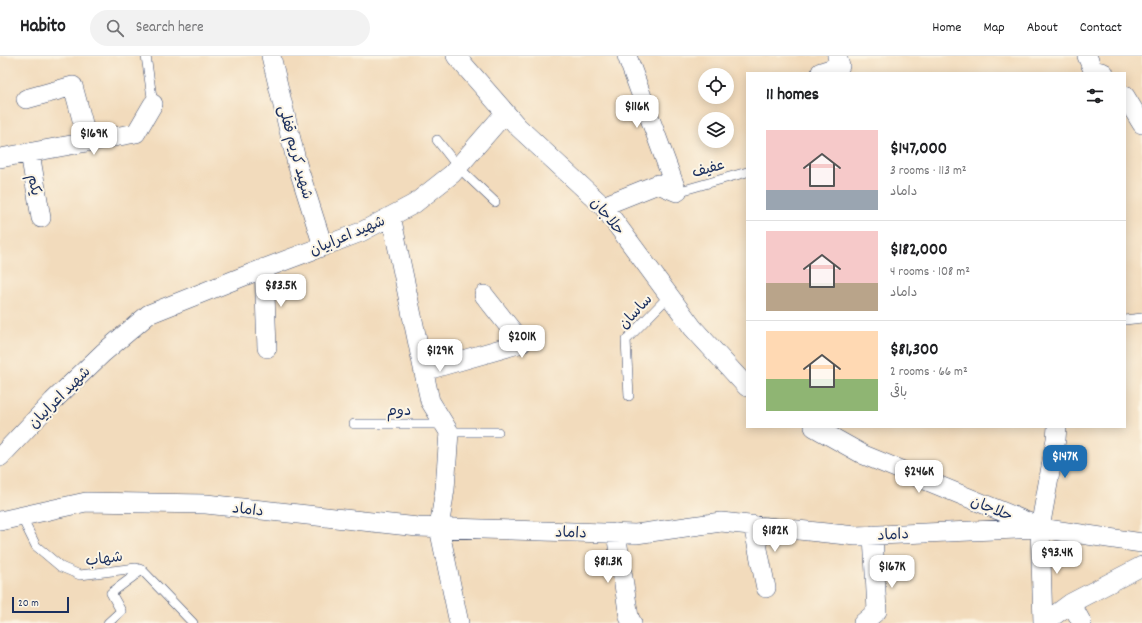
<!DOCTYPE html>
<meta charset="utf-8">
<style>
:root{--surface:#fff;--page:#f2f2f2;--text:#202124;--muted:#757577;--line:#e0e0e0;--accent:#1f6fb2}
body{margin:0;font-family:Dekko,"Playpen Sans Arabic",sans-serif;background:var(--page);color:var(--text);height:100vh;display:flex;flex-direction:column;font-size:15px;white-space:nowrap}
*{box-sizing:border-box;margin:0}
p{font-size:13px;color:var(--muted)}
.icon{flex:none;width:22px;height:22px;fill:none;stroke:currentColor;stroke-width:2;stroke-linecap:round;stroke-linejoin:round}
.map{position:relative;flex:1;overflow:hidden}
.sheet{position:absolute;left:746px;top:16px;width:380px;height:356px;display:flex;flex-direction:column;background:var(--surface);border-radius:0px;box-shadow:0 2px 10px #0003}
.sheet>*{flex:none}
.buttons{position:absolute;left:698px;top:12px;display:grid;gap:8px}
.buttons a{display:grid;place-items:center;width:36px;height:36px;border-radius:50%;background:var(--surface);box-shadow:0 2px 10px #0003;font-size:20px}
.scale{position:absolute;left:12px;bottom:10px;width:57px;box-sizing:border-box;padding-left:4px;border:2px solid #1b2f5e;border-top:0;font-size:11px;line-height:14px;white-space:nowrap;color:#1b2f5e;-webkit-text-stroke:3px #fcf5e5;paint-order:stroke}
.price{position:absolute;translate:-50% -34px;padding:0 9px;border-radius:8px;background:#fff;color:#222;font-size:13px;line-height:26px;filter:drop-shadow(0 1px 2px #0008)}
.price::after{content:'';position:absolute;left:50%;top:24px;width:12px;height:9px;margin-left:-6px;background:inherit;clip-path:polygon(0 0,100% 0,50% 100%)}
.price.on{background:var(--accent);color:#fff}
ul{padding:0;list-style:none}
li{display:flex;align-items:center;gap:12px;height:100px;padding:0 20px}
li+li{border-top:1px solid var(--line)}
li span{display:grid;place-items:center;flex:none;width:112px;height:80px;border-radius:0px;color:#555}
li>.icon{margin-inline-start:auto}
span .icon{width:48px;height:48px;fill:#fffc;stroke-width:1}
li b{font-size:17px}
h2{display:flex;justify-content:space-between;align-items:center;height:48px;padding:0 20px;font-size:17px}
header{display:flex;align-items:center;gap:24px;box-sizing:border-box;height:56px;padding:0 20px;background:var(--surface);border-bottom:1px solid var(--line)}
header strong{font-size:19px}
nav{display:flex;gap:22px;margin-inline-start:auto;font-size:14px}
.search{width:280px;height:36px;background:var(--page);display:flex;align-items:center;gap:10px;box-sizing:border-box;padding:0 14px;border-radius:22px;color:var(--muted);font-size:15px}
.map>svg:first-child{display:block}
</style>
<header>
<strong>Habito</strong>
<div class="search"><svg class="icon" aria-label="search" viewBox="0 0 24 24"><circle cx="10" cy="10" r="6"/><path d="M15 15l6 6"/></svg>Search here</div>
<nav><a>Home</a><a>Map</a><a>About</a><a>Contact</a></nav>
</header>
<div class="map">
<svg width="1142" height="567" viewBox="0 0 1142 567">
<rect width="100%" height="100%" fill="#fcf5e5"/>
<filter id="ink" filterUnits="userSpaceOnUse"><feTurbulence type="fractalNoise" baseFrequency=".025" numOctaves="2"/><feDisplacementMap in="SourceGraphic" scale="8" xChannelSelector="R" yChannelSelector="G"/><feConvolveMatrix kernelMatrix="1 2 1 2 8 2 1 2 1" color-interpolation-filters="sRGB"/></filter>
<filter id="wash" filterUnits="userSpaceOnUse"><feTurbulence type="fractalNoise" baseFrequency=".012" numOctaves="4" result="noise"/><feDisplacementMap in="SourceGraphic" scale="16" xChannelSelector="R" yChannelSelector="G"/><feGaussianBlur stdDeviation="0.9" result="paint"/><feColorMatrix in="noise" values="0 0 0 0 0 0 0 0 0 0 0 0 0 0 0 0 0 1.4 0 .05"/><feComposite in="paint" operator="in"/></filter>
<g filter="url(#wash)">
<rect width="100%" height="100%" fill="#f2dbbc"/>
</g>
<g filter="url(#ink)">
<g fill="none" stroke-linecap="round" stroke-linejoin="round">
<g stroke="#3b496c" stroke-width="10">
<path id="lane" d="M146,0l7,48
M437,84l21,27 37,35
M677,136l70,-20
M1125,264l17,-2
M629,340l-3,-56 43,-44
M354,368h90
M449,376h49
M21,460l15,30 25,21 19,8 56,-7 6,2 51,53
M108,567l13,-12 -10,-18 31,-23"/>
</g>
<g stroke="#3b496c" stroke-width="20">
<path id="street" d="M271,0l26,108 26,82
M456,0l62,71 85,79 90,122 54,59
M627,0l50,136
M1087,0l6,14 11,3
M821,17v-1l19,-6 -3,-10
M1125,40l17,28
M26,43l47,-13 15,56
M30,97l11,65
M0,102l136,-25 17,-29
M603,150l55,-22 19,8
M391,160l39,185 19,31 -4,57 -6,39 20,95
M264,212l3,80
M424,315l98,-28 -38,-48
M814,371l50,28 171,70
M0,401l53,-56 50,-48 46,-39 103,-41 109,-41 53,-28 38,-30 53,-61
M0,465l86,-19 120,2 212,23 218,7 85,-12 135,14 184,-8 102,15
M753,469l13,63
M616,477l13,84 3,6
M1071,547l11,20
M863,567l14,-12 -4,-76
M1043,567l-3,-95 16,-89 1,-12
M1044,567l27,-20 71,-37"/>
</g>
<use href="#lane" stroke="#fff" stroke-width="9"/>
<use href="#street" stroke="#fff" stroke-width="19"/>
</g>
</g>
<g text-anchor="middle" stroke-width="4" stroke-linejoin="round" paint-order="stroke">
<g font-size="15" fill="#1b2f5e" stroke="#fcf5e5">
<text transform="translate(296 96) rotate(75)" y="5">شهید کریم قفلی</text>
<text transform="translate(708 112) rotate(-16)" y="5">عفیف</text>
<text transform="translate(35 129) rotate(80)" y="5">یکم</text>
<text transform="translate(608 160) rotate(50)" y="5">حلاجان</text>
<text transform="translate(347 179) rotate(-23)" y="5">شهید اعرابیان</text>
<text transform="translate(635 255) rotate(-47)" y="5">ساسان</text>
<text transform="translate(59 341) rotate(-45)" y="5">شهید اعرابیان</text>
<text x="399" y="359">دوم</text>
<text transform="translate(992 452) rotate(22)" y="5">حلاجان</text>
<text transform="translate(248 453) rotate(6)" y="5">داماد</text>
<text transform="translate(571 476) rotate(2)" y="5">داماد</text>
<text transform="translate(893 478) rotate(-3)" y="5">داماد</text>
<text transform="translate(104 502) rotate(-7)" y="5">شهاب</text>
</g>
</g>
</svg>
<div class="buttons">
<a><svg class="icon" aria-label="locate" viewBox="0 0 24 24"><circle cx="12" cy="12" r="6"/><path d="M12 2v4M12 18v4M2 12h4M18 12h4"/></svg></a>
<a><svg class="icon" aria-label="layers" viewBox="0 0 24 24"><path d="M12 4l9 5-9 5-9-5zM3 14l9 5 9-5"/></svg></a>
</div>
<div class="scale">20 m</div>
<b class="price" style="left:637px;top:73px">$116K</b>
<b class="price" style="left:94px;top:100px">$169K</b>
<b class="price" style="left:281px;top:252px">$83.5K</b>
<b class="price" style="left:522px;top:303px">$201K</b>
<b class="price" style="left:440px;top:317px">$129K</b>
<b class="price on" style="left:1065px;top:423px">$147K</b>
<b class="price" style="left:919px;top:438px">$246K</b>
<b class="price" style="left:775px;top:497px">$182K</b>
<b class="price" style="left:1057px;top:519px">$93.4K</b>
<b class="price" style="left:608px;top:528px">$81.3K</b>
<b class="price" style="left:892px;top:533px">$167K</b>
<section class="sheet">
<h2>11 homes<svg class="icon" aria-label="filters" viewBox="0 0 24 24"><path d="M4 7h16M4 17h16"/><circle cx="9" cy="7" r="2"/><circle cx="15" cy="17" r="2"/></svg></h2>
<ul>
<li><span style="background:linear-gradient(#f6c9c9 75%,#9aa5b1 0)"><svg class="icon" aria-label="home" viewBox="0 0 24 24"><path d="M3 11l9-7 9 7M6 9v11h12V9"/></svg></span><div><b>$147,000</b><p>3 rooms · 113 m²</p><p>داماد</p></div></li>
<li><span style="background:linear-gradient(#f6c9c9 65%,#b9a48a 0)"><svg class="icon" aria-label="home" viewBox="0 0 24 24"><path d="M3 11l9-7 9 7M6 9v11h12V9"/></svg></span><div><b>$182,000</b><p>4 rooms · 108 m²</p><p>داماد</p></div></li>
<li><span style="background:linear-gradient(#ffd9b3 60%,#8fb573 0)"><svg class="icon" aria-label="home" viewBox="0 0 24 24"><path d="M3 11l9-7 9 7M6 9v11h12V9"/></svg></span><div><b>$81,300</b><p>2 rooms · 66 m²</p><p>باقی</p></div></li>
</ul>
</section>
</div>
